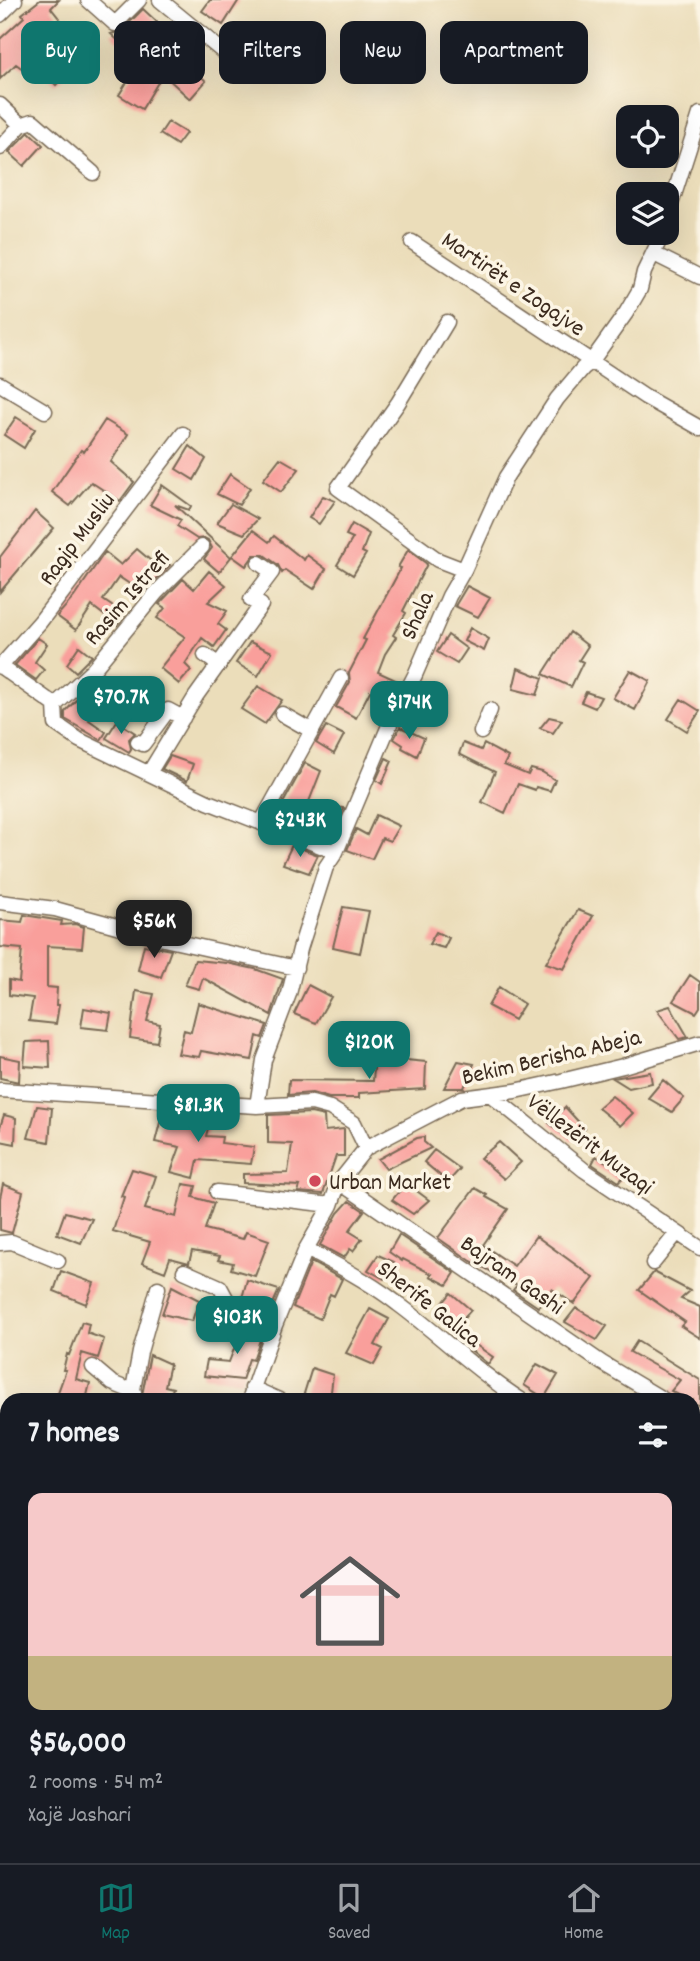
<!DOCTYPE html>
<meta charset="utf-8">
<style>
:root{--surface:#171b24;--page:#20242c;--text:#f1f3f6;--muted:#9ea1a6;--line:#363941;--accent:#0f766e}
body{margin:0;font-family:Dekko,sans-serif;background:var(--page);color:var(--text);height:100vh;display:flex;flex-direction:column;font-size:26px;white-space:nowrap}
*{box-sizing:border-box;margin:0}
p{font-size:23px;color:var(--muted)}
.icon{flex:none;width:38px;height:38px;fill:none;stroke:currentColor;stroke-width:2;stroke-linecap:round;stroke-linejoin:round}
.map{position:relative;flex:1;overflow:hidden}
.side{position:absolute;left:0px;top:1393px;width:700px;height:471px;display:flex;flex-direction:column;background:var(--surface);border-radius:21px 21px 0 0;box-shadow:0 7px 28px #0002}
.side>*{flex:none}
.guide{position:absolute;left:21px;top:21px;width:658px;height:63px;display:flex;gap:14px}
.controls{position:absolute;left:616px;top:105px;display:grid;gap:14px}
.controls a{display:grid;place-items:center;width:63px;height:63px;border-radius:14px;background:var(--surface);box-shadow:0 7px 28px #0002;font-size:35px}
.price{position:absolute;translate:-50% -60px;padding:0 16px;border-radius:14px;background:var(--accent);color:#fff;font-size:23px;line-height:46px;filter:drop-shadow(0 2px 4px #0008)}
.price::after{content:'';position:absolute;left:50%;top:42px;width:21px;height:16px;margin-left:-10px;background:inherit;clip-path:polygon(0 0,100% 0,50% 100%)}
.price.current{background:#222;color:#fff}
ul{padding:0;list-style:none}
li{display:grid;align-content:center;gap:14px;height:371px;padding:0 28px}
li+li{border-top:2px solid var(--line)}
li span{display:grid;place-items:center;height:217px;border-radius:14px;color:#555}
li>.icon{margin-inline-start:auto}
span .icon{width:126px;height:126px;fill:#fffc;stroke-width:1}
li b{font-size:30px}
h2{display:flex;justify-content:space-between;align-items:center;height:84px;padding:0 28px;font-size:30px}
.pill{padding:0 24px;border-radius:14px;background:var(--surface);box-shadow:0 7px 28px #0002;font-size:24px;line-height:63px}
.pill.current{background:var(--accent);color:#fff}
.menu{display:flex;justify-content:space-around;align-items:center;height:98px;border-top:2px solid var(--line);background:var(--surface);font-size:19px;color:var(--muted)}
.menu a{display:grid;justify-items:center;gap:4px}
.menu .current{color:var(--accent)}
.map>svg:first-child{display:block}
</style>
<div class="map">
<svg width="700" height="1863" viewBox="0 0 700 1863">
<rect width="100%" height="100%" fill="#fcf5e5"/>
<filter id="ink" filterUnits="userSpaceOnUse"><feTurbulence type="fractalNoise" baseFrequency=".0143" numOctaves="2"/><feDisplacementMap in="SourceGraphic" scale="14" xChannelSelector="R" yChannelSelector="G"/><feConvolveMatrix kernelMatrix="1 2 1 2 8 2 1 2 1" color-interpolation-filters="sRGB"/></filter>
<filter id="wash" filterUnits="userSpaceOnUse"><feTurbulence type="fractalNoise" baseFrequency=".00686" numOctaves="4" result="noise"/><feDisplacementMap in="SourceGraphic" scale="28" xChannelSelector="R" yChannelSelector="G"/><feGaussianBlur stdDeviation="1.57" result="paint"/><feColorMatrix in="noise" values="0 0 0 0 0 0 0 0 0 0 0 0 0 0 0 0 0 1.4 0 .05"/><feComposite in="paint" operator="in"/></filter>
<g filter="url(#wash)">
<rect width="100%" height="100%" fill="#ebddba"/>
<g id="blocks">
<path fill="#f99f9b" d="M40,0h19l-8,8 19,24 6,-6 17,15 -22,23 3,4 -18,17 -22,-22 -7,9 -11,-8 -16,15v-40l24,-22 -2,-3z
M210,0h29l-16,25 -21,-14z
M143,9l14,13 -9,10 29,20 -1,2 30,27 -16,18 -27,-25 -21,35 -23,-14 21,-34 -29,-27 10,-3z
M168,122l18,11 -9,12 -17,-11z
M29,132l14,13 -19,21 -15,-14z
M16,417l19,12 -11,19 -20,-13z
M105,420l23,14 -17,28 23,20 -14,19 -29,-19 -21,24 -18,-14 29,-42 3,2z
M190,446l16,13 -12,21 -18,-11z
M280,458l19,11 -18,23 -18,-12z
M230,474l20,14 -11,17 -22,-11z
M162,485l29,21 -2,4 -14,-5 56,52 -12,15 -15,-13 8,-11 -4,-8 -4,-2 -7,1 -20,-13 4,-6 -31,-15z
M323,496l12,5 -16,23 -10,-6z
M231,504l27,15 -14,15 -27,-11z
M35,511l19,17 -54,64v-35z
M352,524l17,10 -7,18 4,2 -13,21 -16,-10 16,-27 -7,-3z
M253,530l16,12 5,-6 30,24 3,-5 19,14 -12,20 -29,-19 -3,3 -4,-8 -14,-10h-10l-8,11 -14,-10z
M137,549l19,16 6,-7 8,7 -27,28 -24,-16 -16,23 22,15 -8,10 -25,-19 -16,24 -19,-14 17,-19 31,-45 16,13z
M408,550l19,14 -24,47 3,2 -13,22 3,2 -11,17 -7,18 22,10 -8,17 -22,-8 -14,27 -20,-11 14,-25 -1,-9 17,-33 -3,-1 38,-71 -3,-1z
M209,571l17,14 -18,17 19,9 -9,13 8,6 -12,17 -12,-9 -17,26 6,6 -12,14 -19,-16 25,-31 -28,-19 8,-10 -6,-4 24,-25 11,10z
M467,586l23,12 -12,19 -23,-11z
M470,628l19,11 -5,12 -20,-10z
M570,632l18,14 -9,14 4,2 -12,25 -28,-13z
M448,635l19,14 -10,15 -20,-12z
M38,638l9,6 -12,18 9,8 -8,10 -21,-15z
M250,642l22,10 -14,24 -22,-13z
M79,646l13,10 -16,16 -9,-8z
M518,668l25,10 -6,17 -24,-6z
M630,670l20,11 -15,29 -22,-12z
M421,685l23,11 -9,19 -24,-11z
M258,686l24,14 -17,24 -24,-15z
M85,690l16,13 -12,17 17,12 -5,8 -36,-21v-7z
M586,692l15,5 -6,11 -14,-6z
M681,699l19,12 -13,20 -19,-12z
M549,717l13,3 -9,13 -13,-5z
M117,721l18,12 -6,6 2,10 -2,3 -23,-14z
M326,726l18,9 -10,19 -18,-11z
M400,727l24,11 -7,18 -15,-8 1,-3 -9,-6z
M463,743l18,7 3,-6 24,13 -4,8 24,10 3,-6 11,3 13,8 -5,11 -14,-4 -1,3 -17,-6 -13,29 -23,-11 13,-30 -36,-18z
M170,756l23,8 -6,17 -25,-12z
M386,758l6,3 -10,23 -6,-4z
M305,763l16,8 -22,56 -24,-9z
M335,807l9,1 -13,32 -7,-3z
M376,815l23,11 -9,15 -8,-3 -10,21 -25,-9 9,-21 11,6z
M292,845l26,10 -9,18 -26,-9z
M343,907l26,4 -9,42 -27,-6z
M578,910l15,6 -29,53 -18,-6z
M24,915l38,6 -1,4 14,-1 9,3 -2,21 -35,-2v41l10,1 -1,17h3l-3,19 -27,-3 4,-23 -24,-3v-15l10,2 3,-33 -22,-2v-27l22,2z
M436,932l13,6 -5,10 -15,-4z
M144,945l27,5 -10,27 -23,-7z
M195,960l32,3 28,6 28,10 -12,36 -68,-37 -4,11 -14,-4z
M690,975l10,7v25l-4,6 -23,-12z
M308,985l23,12 -15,26 -22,-9z
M499,987l25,17 -10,16 -26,-14z
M136,991l18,3 -7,27 13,3 -3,18 -27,-4z
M198,1003l69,22 -5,13 -5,-2 -5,24 -51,-9 -2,6 -21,-3 6,-24 7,2z
M670,1006l18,31 -9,2 -22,-29z
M84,1008l27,5 -3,17 -27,-3z
M49,1041l1,27 -26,-2 2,-24z
M0,1056l20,4 -1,22 -19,-4z
M375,1057l51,5 -1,27 -66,4v5h-30l-17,-5 -24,2 1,-15 84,1z
M458,1061l16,3 -10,24h-20z
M650,1072l2,11 -23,5 -16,-10z
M663,1080l21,18 -12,14 -24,-14z
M612,1096l21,17 -13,13 -22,-18z
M37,1106l15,2 -3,34 -21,-4z
M565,1107l20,22 -14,12 -22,-18z
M311,1113l13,3 1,15 19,-2v27h-8l-13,38 -25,-2 2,-6 -57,-3v-9l45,-1 4,-29 -24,-1v-28z
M189,1114l22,3 -5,19 16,1 -1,6 33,4 -3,17 -53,-4 -4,18 -23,-6 9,-25 -25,-5 7,-27 26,4z
M4,1115l12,3 -1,26 -15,-3v-14z
M424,1137v5l7,6 -45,21 -8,-10 39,-21z
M499,1142l22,20 -17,17 -24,-21z
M434,1150l26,19 -12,13 -24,-20z
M596,1156l30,18 -7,8 -27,-18z
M132,1169l24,7 -11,33 31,8 7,-33 13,2 -3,11 21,6 -9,26 38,10 3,-7 23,8 -14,36 -24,-7 2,-6 -15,-3 2,-4 -28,-5 -3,12 -19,-5 -5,14 -23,-9 8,-21 -37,-11 11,-34 -3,-1z
M406,1183l23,17 -16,14 -21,-14z
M3,1184l20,8 -11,41 -12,-3v-32z
M475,1188l12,7 -1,2 22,12 -25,36 31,21 22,-30 58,42 -20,26 -22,-15 -14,18 -25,-17 4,-5 -46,-24 -33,-23z
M349,1201l15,10 -15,20 13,8 -9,12 -3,-2 -6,9 -24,-13 18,-32z
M65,1212l27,7 -11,24 -24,-9z
M399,1235l56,38 -8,12 -17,-9 2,-2 -29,-15 -1,2 -13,-9z
M378,1255l16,7 -10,17 -16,-9z
M311,1262l31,17 -8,17 -4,-2 -10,25 -27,-12z
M61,1271l33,12 -8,21 -32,-13z
M654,1272l36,19 -9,8 19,8v31l-19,-12 4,-4 -46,-32z
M247,1280l32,10 -10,23 -13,-5 -14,-10z
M172,1286l27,14 -7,21 -30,-7z
M451,1293l20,17 -13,15 -21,-15z
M576,1308l31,18 -10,14 -32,-18z
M370,1309l19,10 -14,26 8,4 -9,16 -28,-12z
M82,1322l7,2 -2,9 17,6 -6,19 -16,-5 -6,26 14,4 -4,17h-23l-7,-2 10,-28h-3l4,-16 2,1z
M244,1323l19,8 -10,29 -4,-1 -7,21 -38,-4 3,-16 22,2z
M463,1336l30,21 -5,7 -28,-23z
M637,1341l63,39v26l-7,-4v-2h-5l-17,-9 9,-11 -50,-28z
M150,1355l20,9 -5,22 8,2 -4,12h-28z
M537,1364l21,11 -14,23 -20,-13z
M312,1368l21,7 -3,25h-28z"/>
</g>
</g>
<g filter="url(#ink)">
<use href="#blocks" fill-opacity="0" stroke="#796955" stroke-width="2"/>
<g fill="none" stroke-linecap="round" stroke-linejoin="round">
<g stroke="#796955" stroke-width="17">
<path id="minor" d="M88,0l27,24 24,-24
M160,0l78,64
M0,15l15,-15
M0,105l21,20 -21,23
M21,125l12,-4 60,52
M667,217l33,-103
M412,242l233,155 55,31
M654,254l46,23
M447,322l-49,81 -60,85 100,72 26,10
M0,384l45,27
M205,655l14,10
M0,666l55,39 1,19 23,16 129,62 128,50
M0,667l40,-45 143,-188
M55,705l38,-35 63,-77 46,-46
M282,714l30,17
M481,732l9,-22
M138,742l5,2 25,-34 15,8
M149,773l47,-77 65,-91 -10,-5 21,-28 -13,-9
M261,823l80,-145
M0,902l55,7 109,30 132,29
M0,1090l257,16 55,-3 18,5 24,15 12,25
M491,1095l93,75 116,78
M257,1106l7,-46 25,-66 11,-45 26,-82 10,-15 52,-124 27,-53 34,-79 15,-26 42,-93 51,-78 26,-31 8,-6 35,-49 14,-24 4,-17 19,-39
M339,1182l263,181 62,37
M217,1192l114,13
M0,1243l12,-1 46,19
M306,1249c32,16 64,33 92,55 42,31 79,68 123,96
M653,1263l24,-30
M184,1271l36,16 7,13 25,17 23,8
M93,1367l19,16 22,9
M252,1388l27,12
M131,1400l9,-48 18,-64
M249,1400l26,-75 31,-76 25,-44 8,-23 27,-34 96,-50 53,-7 46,-10 62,-15 77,-23
M693,1417l7,5
M693,1511l7,5
M0,1843l7,3
M36,1857l16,6
M395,1857l11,6
M498,1857l9,6
M582,1857l11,6
M74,1863l4,-6
M206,1863l4,-6
M340,1863l4,-6
M484,1863l4,-6"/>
</g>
<g stroke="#796955" stroke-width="20">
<path id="major" d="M0,1756l7,5
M0,1777l7,6
M97,1857l7,6
M124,1857l8,6"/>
</g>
<use href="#minor" stroke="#fff" stroke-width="14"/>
<use href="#major" stroke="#f1c36a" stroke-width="18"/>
</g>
</g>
<circle fill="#d1495b" stroke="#fcf5e5" stroke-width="2.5" cx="315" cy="1181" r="7"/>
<g text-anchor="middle" stroke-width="7" stroke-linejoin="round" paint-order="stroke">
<g font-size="24" fill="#3b2a1e" stroke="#fcf5e5">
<text transform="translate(514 283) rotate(34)" y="8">Martirët e Zogajve</text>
<text transform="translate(76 538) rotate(-53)" y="8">Ragip Musliu</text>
<text transform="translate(126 597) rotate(-49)" y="8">Rasim Istrefi</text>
<text transform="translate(416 615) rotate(-66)" y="8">Shala</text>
<text transform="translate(551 1056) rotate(-13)" y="8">Bekim Berisha Abeja</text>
<text transform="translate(591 1143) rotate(37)" y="8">Vëllezërit Muzaqi</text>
<text transform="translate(513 1274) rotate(35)" y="8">Bajram Gashi</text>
<text transform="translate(430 1303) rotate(38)" y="8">Sherife Galica</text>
</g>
<g font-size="24" fill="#3b2a1e" stroke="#fcf5e5" text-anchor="start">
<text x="329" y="1189">Urban Market</text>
</g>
</g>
</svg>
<div class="controls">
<a><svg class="icon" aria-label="locate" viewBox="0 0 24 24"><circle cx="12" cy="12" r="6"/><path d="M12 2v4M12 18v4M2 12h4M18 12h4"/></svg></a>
<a><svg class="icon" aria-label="layers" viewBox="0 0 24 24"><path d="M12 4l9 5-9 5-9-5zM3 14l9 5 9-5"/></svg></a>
</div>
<b class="price" style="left:121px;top:736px">$70.7K</b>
<b class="price" style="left:409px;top:741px">$174K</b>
<b class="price" style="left:300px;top:859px">$243K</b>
<b class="price current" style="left:154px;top:960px">$56K</b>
<b class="price" style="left:369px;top:1081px">$120K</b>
<b class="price" style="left:198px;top:1144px">$81.3K</b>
<b class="price" style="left:237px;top:1356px">$103K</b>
<div class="guide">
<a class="pill current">Buy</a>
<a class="pill">Rent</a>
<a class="pill">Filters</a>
<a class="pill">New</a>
<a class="pill">Apartment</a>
</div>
<section class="side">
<h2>7 homes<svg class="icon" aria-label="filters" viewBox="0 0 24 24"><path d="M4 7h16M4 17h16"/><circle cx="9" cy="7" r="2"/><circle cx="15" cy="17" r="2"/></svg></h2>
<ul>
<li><span style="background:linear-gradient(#f6c9c9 75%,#c2b280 0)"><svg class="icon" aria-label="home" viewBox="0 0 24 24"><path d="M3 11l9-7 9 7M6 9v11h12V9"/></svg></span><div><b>$56,000</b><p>2 rooms · 54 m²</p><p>Xajë Jashari</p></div></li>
</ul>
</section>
</div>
<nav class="menu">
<a class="current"><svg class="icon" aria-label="map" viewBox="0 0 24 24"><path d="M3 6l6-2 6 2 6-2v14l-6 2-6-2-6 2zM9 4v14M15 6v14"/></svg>Map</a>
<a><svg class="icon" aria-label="saved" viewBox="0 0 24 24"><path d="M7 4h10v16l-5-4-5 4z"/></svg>Saved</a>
<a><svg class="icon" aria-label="home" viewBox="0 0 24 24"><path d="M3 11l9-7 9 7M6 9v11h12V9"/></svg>Home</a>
</nav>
